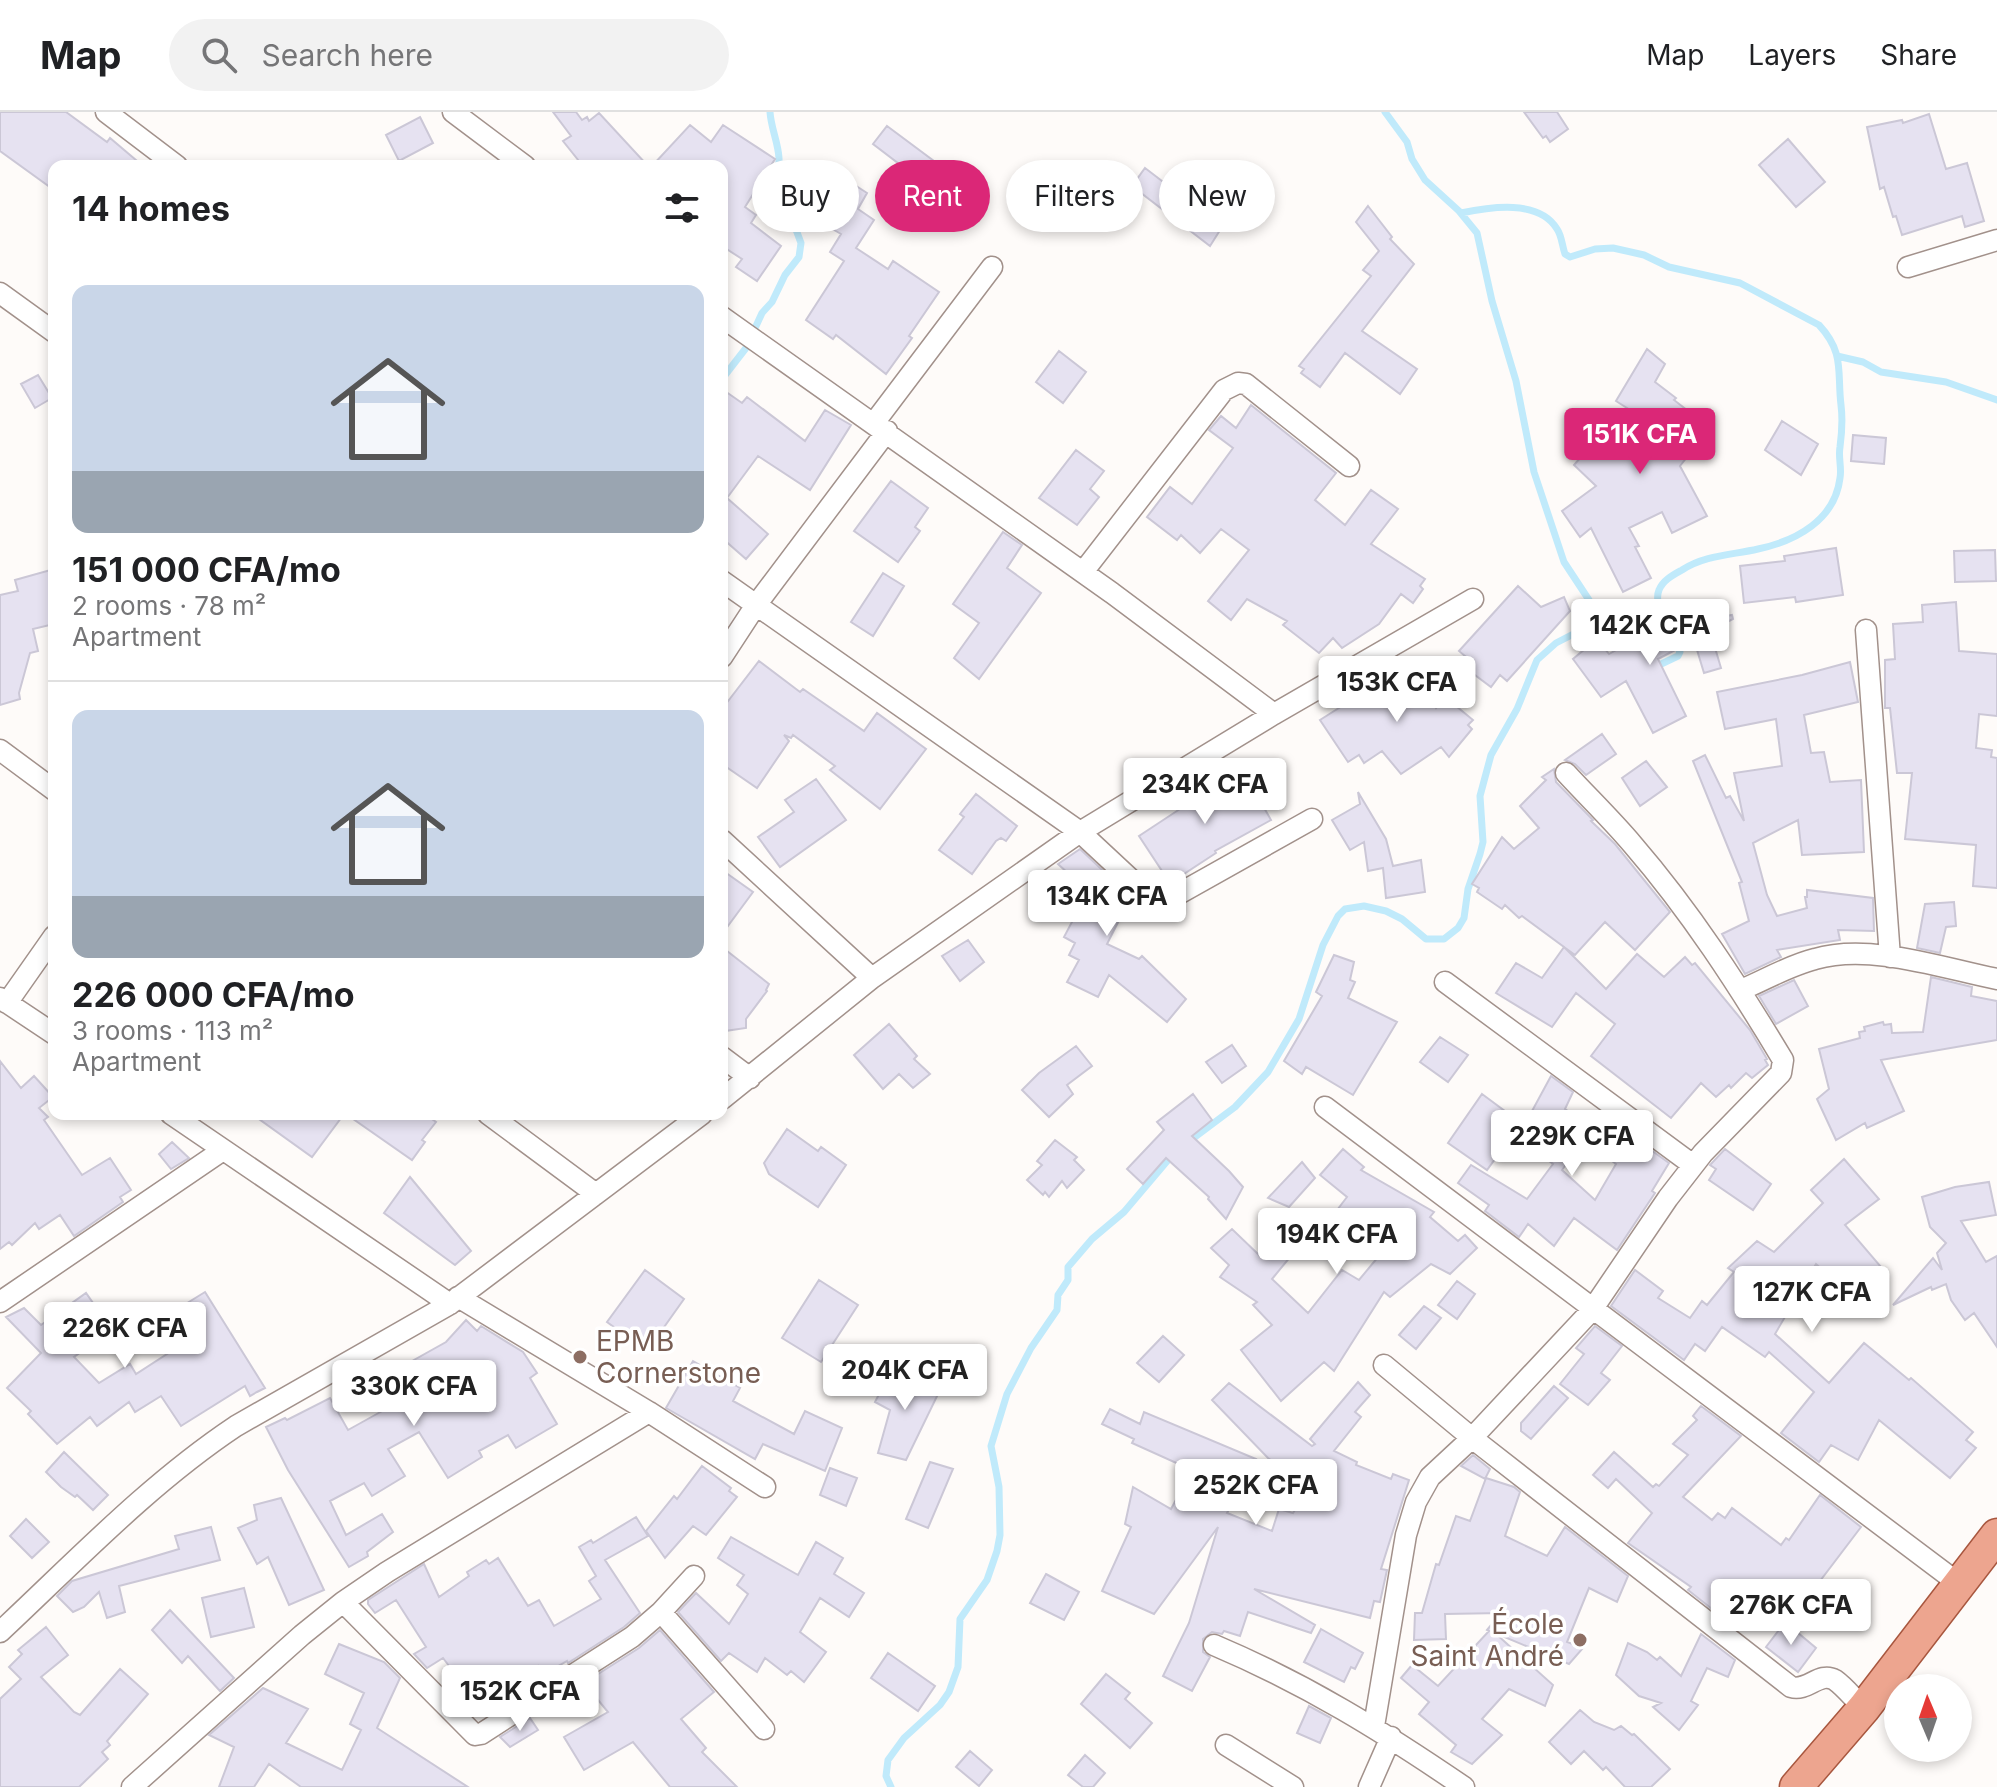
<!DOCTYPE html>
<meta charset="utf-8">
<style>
:root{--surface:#fff;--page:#f2f2f2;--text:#202124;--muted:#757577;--line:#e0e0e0;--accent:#db2777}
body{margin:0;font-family:Inter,sans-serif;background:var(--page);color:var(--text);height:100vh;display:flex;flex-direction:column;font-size:30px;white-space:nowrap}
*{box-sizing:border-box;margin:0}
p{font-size:26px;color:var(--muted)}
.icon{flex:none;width:44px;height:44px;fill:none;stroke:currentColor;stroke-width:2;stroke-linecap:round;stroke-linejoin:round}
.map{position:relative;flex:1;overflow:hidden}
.details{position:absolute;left:48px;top:48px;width:680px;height:960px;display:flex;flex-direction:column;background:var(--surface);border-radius:16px;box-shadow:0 4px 12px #0003}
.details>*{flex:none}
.banner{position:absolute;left:752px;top:48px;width:760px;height:72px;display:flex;gap:16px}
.needle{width:52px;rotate:358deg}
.tools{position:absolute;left:1884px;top:1562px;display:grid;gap:16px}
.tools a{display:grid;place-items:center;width:88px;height:88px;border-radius:50%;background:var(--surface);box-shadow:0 4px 12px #0003;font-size:40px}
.price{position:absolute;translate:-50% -68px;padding:0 18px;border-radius:8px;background:#fff;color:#222;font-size:26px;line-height:52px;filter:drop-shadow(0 2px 4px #0008)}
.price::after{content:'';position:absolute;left:50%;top:48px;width:24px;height:18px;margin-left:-12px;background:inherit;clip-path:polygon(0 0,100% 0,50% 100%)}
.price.current{background:var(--accent);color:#fff}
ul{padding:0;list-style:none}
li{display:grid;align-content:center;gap:16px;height:424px;padding:0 24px}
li+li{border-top:2px solid var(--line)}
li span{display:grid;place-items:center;height:248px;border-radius:16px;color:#555}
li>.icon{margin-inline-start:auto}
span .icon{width:144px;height:144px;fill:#fffc;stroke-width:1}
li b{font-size:34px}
h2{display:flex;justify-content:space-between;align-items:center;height:96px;padding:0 24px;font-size:34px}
.pill{padding:0 28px;border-radius:36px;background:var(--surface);box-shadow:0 4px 12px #0003;font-size:28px;line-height:72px}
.pill.current{background:var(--accent);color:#fff}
header{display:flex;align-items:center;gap:48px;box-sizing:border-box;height:112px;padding:0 40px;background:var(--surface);border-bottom:2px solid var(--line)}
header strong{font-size:38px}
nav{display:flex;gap:44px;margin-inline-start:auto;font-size:28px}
.search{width:560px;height:72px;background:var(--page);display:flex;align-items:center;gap:20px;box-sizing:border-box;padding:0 28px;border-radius:44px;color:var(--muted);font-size:30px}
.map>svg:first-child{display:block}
</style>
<header>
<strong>Map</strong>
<div class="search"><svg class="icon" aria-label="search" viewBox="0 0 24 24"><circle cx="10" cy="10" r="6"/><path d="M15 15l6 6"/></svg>Search here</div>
<nav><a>Map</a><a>Layers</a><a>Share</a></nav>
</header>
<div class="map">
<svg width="1997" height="1675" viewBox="0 0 1997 1675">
<rect width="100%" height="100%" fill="#fefbf9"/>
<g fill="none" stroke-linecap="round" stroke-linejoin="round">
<path stroke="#c0eafb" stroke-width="7" d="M1461,101c29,-6 78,-14 96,16 5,7 5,17 8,25l5,3 25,-8 18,-1 31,7 25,12 71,16 79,42c26,28 18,47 22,80 2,16 1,27 -1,42 -2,10 2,21 0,31 -5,42 -44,63 -82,71 -26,6 -53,6 -76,21 -9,5 -19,10 -23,20 -7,16 14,47 21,62l-2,4 -23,11
M1837,244l26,6 18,10 65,10 51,18
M722,267l24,-31 16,-35 10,-11 13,-27 14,-18 2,-14 -6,-16 -29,-15 -3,-4c6,-17 17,-31 16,-50 -1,-16 -8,-30 -9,-46
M1187,1031l48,-36 33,-35 31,-53 24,-74 15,-29 7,-7 19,-3 22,5 16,8 24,20h18l14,-11 6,-10 4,-29 12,-35 3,-12 -3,-46 11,-41 26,-46 20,-49 19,-17 29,-15 5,-9 -1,-19 -25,-38 -30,-90 -18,-91 -24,-80 -15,-68 -18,-22 -34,-31 -13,-21 -5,-17 -22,-30
M891,1675l-5,-11 2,-16 16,-22 36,-33 9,-13 9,-25 2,-48 27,-39 10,-29 3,-16 -1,-48 -8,-41 16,-52 24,-46 26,-38 1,-15 10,-15v-13l24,-28 32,-27 50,-59"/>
</g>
<path fill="#e6e2f1" stroke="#cbc7d6" stroke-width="2" d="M0,0h66l41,30 3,-4 33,28h-89v24l-54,-39z
M553,0h23l6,8 5,-3 2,4 10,-8 49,53h-65l-20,-25 8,-5z
M1524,0h33l11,17 -18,13 -4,-6 -3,2z
M1929,2l17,55 21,-6 17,58 -19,6 -3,-11 -60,19 -6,-19 -3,1 -9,-30 -4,2 -13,-62 35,-7 1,3z
M420,5l13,26 -34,18 -13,-26z
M690,13l21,17 12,-17 52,34 -30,48 11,8 -5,8 30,23 -24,35 -21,-14 6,-8 -20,-13v-80h-70z
M887,14l59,44 -14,19 -59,-45z
M1788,27l37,43 -29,25 -37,-42z
M824,53l43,28 -9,16 16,11 -18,28 32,21 5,-8 46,31 -30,44 3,2 -26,36 -50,-39 -3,4 -27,-19 38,-59 -14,-9 11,-18 -41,-24z
M1145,56l77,59 -12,19 -78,-60z
M1368,94l24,31 -2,2 24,25 -52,67 55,38 -17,25 -55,-41 -25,34 -19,-14 3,-4 -5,-3 72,-90 -8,-6 16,-19 -23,-29z
M1647,237l18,15 -10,18 21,16 -2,2 36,28 -30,38 27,50 -35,17 -10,-21 -33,16 10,18 -4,1 16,31 -28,14 -32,-64 -11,9 -18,-26 34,-25 -22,-21 23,-26 21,18 6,-9 3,3 25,-27 -36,-23z
M1059,239l27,21 -23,31 -27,-21z
M38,263l14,23 -17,10 -14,-24z
M722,277l20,14 5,-6 58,44 20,-31 26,15 -41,65 -52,-34 -31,42 41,36 -22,25 -24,-21z
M1251,293l85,68 -21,27 30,25 26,-35 27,19 -27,35 54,35 -5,7 3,3 -10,14 -12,-9 -22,30 -37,24 -9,-10 -14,15 -36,-28 4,-4 -40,-22 -16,21 -23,-19 41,-51 -28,-21 -21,24 -19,-18 -4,5 -30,-23 23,-30 22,17 41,-56 -24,-18 12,-14 15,12z
M1782,309l36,23 -17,31 -36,-25z
M1853,323l33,3 -2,26 -33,-3z
M1076,338l28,21 -14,18 9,8 -22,28 -38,-27z
M891,369l37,27 -13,19 5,4 -22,31 -44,-31z
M1003,420l19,13 -15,23 34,25 -62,86 -25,-21 25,-35 -26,-19z
M1836,436l7,47 -47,7 -1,-5 -51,6 -4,-37 45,-5 -1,-5z
M1995,438l1,31 -41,1 -1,-31z
M54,457v55l-21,5 5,22 -8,2 -11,40 1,6 -20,6v-110l18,-4 -3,-11z
M883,461l21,13 -31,50 -22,-14z
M1518,474l23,21 23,-10 6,14 -63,70 -7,-6 -9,12 -24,-18 5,-7 -13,-11z
M1956,490l3,49 38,3v62l-18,-2 -3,34 16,2 -1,7 6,1v130l-24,-2 3,-41 -71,-6 7,-66h-15l-7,-65h-5v-48l10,-1 -2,-35 30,-2 -1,-17z
M1732,503l1,4 -23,12 11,37 -17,5 -10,-33 -36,19 28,57 -33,17 -27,-52 -25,16 -28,-38 24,-20 12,15 45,-25z
M759,549l41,31 3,-3 61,42 13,-18 49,36 -46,60 -50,-39 5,-4 -42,-31 -2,3 -7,-3 5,6 -32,47 -35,-24v-55z
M1850,550l8,40 -54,13 7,38 13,-1 6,30 31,-2 3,72 -62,3 -4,-35 -45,23 14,52 10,21 30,-8 -2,-11h2v-7l66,8 1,33 -36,-1 2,10 -63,10 4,7 -36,17 -23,-40 27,-13 -10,-38 3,-1 -49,-121 12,-6 21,43 4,-2 14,25 -10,-48 48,-7 -6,-47 -51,10 -8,-37 85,-17z
M1409,555l27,41 9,-11 28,23 -5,5 4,4 -23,28 -8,-10 -40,27 -19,-23 -18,12 -5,-8 -11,7 -28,-42 41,-26 5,6z
M1602,622l14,20 -30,21 -11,-11 -10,-4z
M1646,649l21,26 -27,19 -18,-28z
M1242,657l29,51 -56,31 1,2 -46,30 -31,-47 47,-31 34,-17 -3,-5z
M1554,657l2,13 37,38 -2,1 24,23 55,68 -35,38 -30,-28 -30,33 -11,-8 42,42 31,-35 27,23 21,-20 7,8 3,-2 55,67 17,29 -2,1 3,5 -16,13 -6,-5 -15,15 -2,-3 -13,12 -15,-14 -30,35 -80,-62 24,-32 -39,-31 -24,34 -56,-34 20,-30 26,15 22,-31 -42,-31 -3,2 -14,-13 -3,4 -25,-17 2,-4 -7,-4 30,-47 12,12 25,-21 -19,-22 26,-26 -4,-3z
M816,667l30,41 -66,47 -22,-30 36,-25 -9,-12z
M1358,680l28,47 7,27 28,-6 4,32 -39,6 -3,-30 -15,3 -4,-29 -14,8 -18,-30 28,-16z
M976,682l41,32 -11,15 -5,-3 -5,3 -24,33 -33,-24 25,-33 -4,-3z
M1080,737l51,48 -24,47 32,15 3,-3 44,43 -19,23 -58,-47 -11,22 -31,-15 12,-22 -10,-5 6,-12 -11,-6 9,-17 -20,-8 17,-37 -12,-11z
M722,758l31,22 -31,42z
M1954,790l2,24 -10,1 -6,26 -23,-5 8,-44z
M968,828l16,22 -24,19 -18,-25z
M722,835l47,37 -3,6 1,1 -21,28v9l-21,3 -3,-22z
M1334,843l20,7 -4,18 5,2 -7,16 49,24 -44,73 -47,-28 -4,7 -18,-13 38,-65 -6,-4z
M1931,865l41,10 -1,9 26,5v39l-116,20 23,51 -37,17 -2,-5 -29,17 -19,-41 12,-10 -10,-40 41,-11 -1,-6 6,-1 -1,-4 19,-5 1,3 7,-1 1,9 31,-1z
M1794,868l14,26 -32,18 -17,-28z
M889,912l28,32 -3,3 16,15 -17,14 -14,-14 -16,15 -29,-34z
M1440,925l28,18 -20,27 -28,-20z
M1232,933l14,21 -24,17 -16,-21z
M1076,934l16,20 -25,19 6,9 -24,23 -27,-27 17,-17z
M0,949l21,27 13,-12 19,21 -14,11 9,9 -4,3 38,55 28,-17 21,32 -11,7 3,5 -49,34 -14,-21 -21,14 -4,-6 -23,22 -3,-3 -9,7z
M1551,964l22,16 -8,17 27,19 -30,42 33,30 21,-36 -4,-3 5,-9 -21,-13 10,-16 4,2 2,-3 57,41 -17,28 3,2 -38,57 -43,-32 -20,28 -26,-22 -9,13 -34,-26 4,-6 -31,-22 13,-18 56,34 26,-35 -35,-27z
M1193,982l19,26 -20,16 37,35 14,16 -17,32 -18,-20 1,-2 -43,-39 -23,26 -16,-15 37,-39 -7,-8z
M1482,982l39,29 -34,47 -39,-27z
M252,1002h92l-32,43z
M346,1002h79l11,8 -14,18 3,2 -13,18z
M787,1017l31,22 3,-4 25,18 -28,42 -49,-33 -5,-11z
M1055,1028l22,17 -3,3 10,10 -17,18 -5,-7 -13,16 -4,-5 -2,3 -16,-15 15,-15 -5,-4z
M172,1030l17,16 -18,11 -12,-15z
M1343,1037l21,18 -3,3 73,42 -4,5 28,24 7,-6 12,13 -27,26 -19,-10 -41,33 -6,-5 -50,79 -10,-9 -43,39 -40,-51 31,-25 -19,-20 4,-3 -37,-25 9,-12 -18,-17 21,-19 28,27 20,-23 20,12 -28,34 36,34 34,-43 17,10 24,-29 -19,-9 -33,-24 16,-21 -27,-22z
M1725,1037l46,35 -18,26 -44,-30 7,-11 -6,-4z
M1844,1047l35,40 -34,26 42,49 -30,26 -41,-36 -41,70 54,49 35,-40 45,37 2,-2 62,54 -7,8 10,8 -26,30 -71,-58 -21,40 -27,-15 -12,17 -38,-29 33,-41 -45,-40 -4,5 -43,-30 -17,24 -10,-7 -11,16 -73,-54 24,-36 28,21 -5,7 32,20 12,-17 5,4 27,-33 -6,-4 29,-27 17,11 49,-49 -12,-13z
M1302,1050l13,16 -26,29 -21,-9z
M410,1065l61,74 -16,14 -71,-52z
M1989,1070l7,33 -35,6 25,41 11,-6v91l-23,-34 -9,7 -14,-20 -5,-16 -14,6 -1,-3 -38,18 40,-47 9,12 -5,-17 9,-10 -16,-16 -8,-30 33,-10z
M645,1158l39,29 -37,52 -40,-29z
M819,1168l39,25 -37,57 -39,-24z
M1457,1169l18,13 -18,25 -19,-14z
M205,1180l60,96 -8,4 -7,4 -5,-10 -64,40 -20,-30 -26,16 -6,-10 -32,24 -7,-9 -33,27 -29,-30 3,-3 -24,-23 34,-35 -35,-36 18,-9 17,17 45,-32 26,37 -38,27 25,26 31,-19 6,10 65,-42 -17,-27z
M1424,1194l17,12 -25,31 -17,-14z
M466,1208l11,11 4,-5 42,26 14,21 -7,5 27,46 -41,24 -8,-13 -29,16 3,6 -34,21 -29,-46 -31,17 17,27 -33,20 -8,-13 -34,18 16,34 36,-21 11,18 -26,20 1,4 -19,11 -61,-97 -22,-43 19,-9 2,2 43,-22 18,32 63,-35 -15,-25 50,-28z
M1595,1214l27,20 -21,27 9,7 -22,25 -28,-21 24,-30 -8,-6z
M1163,1224l21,19 -25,27 -22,-19z
M693,1249l47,27 -7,13 61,33 11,-23 37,17 -17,43 -62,-27 -8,15 -89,-51z
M892,1257l15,7 2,-4 32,16 -35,72 -28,-7 12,-43 -15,-8z
M1358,1270l12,13 -15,17 6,5 -27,34 23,11 -1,3 35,14 2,-5 16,6 -28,89 6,1 -7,32 -6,-1 -4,17 -116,-29 61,36 -4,8 -63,-21 -8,24 -16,-5 -2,3 -10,-2 -9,7v13l7,5 -18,34 -29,-15 26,-53 29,-96 -64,87 -52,-23 29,-64 -6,-3 8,-37 38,22 21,-39 -60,-27 2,-4 -32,-15 8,-15 30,15 4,-12 112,47 -29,54 45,18 7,-22 14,4 15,-24 -40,-31 -56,-58 17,-17 83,63 3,-2 -5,-5z
M1554,1274l14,12 -37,41 -10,-8v-8z
M1701,1294l40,30 -58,61 29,23 6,-7 7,5 7,-10 49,37 5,-7 3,2 31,-45 41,32 -73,96 -42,-31 -5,7 -15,-12 -14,22 -24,-19 3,-3 -63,-44 24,-30 -36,-34 -8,9 -15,-13 21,-23 39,35 3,-3 3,2 29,-31 -15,-11 24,-24 -4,-4z
M64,1340l44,43 -15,15 -16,-15 -2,2 -14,-10 -15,-15z
M1473,1343l17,14 -5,10 -24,-13z
M930,1350l23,7 -25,59 -22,-9z
M702,1354l29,22 -2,3 8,6 -31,38 -13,-9 -28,32 -19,-27 28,-35 3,3z
M830,1356l27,10 -11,28 -26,-11z
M1486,1366l28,9 6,5 -15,44 42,20 18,-29 63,49 -11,26 -28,-14 -22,54 16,6 -14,16 -74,-31 58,52 -8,21 -36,-17 -27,30 20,16 -30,29 -21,-12 5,-7 -37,-31 10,-12 -28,-24 11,-13 26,21 51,-55 -2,-1 14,-17 -56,1 1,25 -32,1 1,-27h7l14,-49 3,1 17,-49 14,5z
M281,1386l43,92 -35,15 -21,-48 -11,7 -19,-36 19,-8 -3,-15z
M636,1405l12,19 -43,24 35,53 -16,14 -56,36 -1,-2 -24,14 -5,-9 -65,48 -19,-19 11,-8 -22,-29 -16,10 -13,-14 12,-7 -30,-47 -21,13 -7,-9v-4l56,-36 15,33 30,-21 -2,-4 19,-12 3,4 9,-6 30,48 11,-6 15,26 47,-27 -12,-18 7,-5 -17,-29 12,-7 2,3z
M26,1407l23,23 -17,16 -22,-22z
M211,1415l9,33 -101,26 6,26 -18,6 -8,-26 -15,15 -11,5 -16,-16 15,-15 107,-32 -4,-13z
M731,1425l67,38 18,-33 27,16 -9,16 30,19 -15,24 -29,-19 -20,34 26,20 -22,30 -13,-11 -4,4 -22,-17 -8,14 -28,-19 -8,8 -43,-49 18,-19 33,31 19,-30 -11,-9 7,-10 -26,-17z
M1046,1462l33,18 -15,28 -34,-17z
M244,1476l10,39 -43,10 -9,-39z
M170,1498l64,68 -14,13 -32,-35 -6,7 -30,-33z
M1785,1510l31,26 -18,24 -32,-25z
M46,1515l22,28 -27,22 33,35 6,3 40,-46 28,25 -41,47 3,4 -8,7 6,7 -29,28h-79v-88l21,-20 -12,-12 13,-13 -4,-4z
M1321,1517l42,24 -8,16 -4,-2 -7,15 -40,-20z
M660,1518l54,62 -33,27 25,29 -4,4 35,35h-67l-37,-45 -49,28 -20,-33 44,-25 -24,-29 55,-35z
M1701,1522l34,26 -7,17 -21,-9 -16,33 7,4 -19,25 -26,-23 8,-4 -22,-7 -23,-21 12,-32 19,9 10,8 3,-3 21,19z
M339,1532l45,18 16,16 -23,50 91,59h-167l-32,-23 -15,23h-35l15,-40 -25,-12 54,-47 45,21 -22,34 56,27 19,-40 -11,-6 14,-31 -39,-19z
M888,1541l47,33 -17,25 -47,-33z
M1106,1562l24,19 -5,6 27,24 -22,25 -49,-44z
M1309,1594l22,12 -11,25 -23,-10z
M1580,1598l14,12 20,8 7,-4 11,9 2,-1 36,35 -19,18h-26l-19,-20 -3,3 -19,-19 -13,13 -22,-22z
M530,1606l8,12 -28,17 -10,-10z
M970,1639l22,19 -13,16 -23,-19z
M1085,1643l20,18 -12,14h-10l-15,-12z"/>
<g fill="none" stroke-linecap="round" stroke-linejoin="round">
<g stroke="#a2918b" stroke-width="23">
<path id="minor" d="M106,0l71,54
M453,0l72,54
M1908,155l89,-27
M0,181l54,39
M722,205l390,276 162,121
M874,311l118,-156
M1083,460l141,-182 14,-7 8,1 103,82
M722,469l358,251 72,67 14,2 146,-82
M1866,518l24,327
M722,545l34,-52 131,-174
M0,638l54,40
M722,728l150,138
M1445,870l248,183
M1741,878c24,-10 49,-25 74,-31 55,-16 127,9 182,20
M0,886l54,36
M7,891l47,-67
M722,945l28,21
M722,987l150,-121 208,-146 194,-118 199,-115
M1325,995l633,476
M171,1002l279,190
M488,1002l108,80
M458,1185l191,115 116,75
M0,1190l223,-152
M1384,1253l88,73 319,249c17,5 28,-16 44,-7 10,7 20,20 29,28
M343,1490l132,133 6,-1 151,-97 29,-25 33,-36
M661,1500l103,117
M0,1520c76,-71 149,-148 236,-206l214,-122 252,-190
M1214,1533c92,39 168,86 250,142
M1374,1614l32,-191 10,-33 14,-25 42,-39 120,-128 76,-112 35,-45 78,-80 2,-13c-45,-75 -93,-149 -150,-215 -21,-25 -45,-48 -67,-72
M1226,1633l67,42
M132,1675l170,-152 41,-33 44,-30 262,-160
M1369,1675l22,-50"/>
</g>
<g stroke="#a8573f" stroke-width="35">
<path id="primary" d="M1796,1675l68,-79 133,-173"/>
</g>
<use href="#minor" stroke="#fff" stroke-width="20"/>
<use href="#primary" stroke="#eda58f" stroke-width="32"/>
</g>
<g fill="#8d6e63" stroke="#fff" stroke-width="3">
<circle cx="580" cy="1245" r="8"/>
<circle cx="1580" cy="1528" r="8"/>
</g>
<g text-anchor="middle" stroke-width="7" stroke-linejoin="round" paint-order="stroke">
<g font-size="28" fill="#785e54" stroke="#fff" text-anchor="start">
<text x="596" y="1239">EPMB<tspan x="596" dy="32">Cornerstone</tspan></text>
<text x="1564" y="1522" text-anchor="end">École<tspan x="1564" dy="32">Saint André</tspan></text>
</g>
</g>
</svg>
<div class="tools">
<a><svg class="needle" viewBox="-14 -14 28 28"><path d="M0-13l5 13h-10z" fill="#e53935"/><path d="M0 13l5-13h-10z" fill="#757577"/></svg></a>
</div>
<b class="price current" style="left:1640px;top:364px">151K CFA</b>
<b class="price" style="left:1650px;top:555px">142K CFA</b>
<b class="price" style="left:1397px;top:612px">153K CFA</b>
<b class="price" style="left:1205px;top:714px">234K CFA</b>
<b class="price" style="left:1107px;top:826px">134K CFA</b>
<b class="price" style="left:1572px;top:1066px">229K CFA</b>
<b class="price" style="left:1337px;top:1164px">194K CFA</b>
<b class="price" style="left:1812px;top:1222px">127K CFA</b>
<b class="price" style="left:125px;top:1258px">226K CFA</b>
<b class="price" style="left:905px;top:1300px">204K CFA</b>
<b class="price" style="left:414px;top:1316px">330K CFA</b>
<b class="price" style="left:1256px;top:1415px">252K CFA</b>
<b class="price" style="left:1791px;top:1535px">276K CFA</b>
<b class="price" style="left:520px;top:1621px">152K CFA</b>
<div class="banner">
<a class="pill">Buy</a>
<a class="pill current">Rent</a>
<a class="pill">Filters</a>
<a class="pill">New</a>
</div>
<section class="details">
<h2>14 homes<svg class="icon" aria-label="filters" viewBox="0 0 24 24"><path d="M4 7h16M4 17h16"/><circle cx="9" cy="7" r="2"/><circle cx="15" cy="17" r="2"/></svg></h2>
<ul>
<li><span style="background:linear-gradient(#c9d6e8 75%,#9aa5b1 0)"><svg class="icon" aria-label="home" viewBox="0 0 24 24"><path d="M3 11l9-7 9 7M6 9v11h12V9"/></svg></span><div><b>151 000 CFA/mo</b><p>2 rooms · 78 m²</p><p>Apartment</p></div></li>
<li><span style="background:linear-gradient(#c9d6e8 75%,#9aa5b1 0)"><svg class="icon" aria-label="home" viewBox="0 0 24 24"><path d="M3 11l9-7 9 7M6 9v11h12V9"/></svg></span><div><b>226 000 CFA/mo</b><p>3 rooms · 113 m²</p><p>Apartment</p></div></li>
</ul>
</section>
</div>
